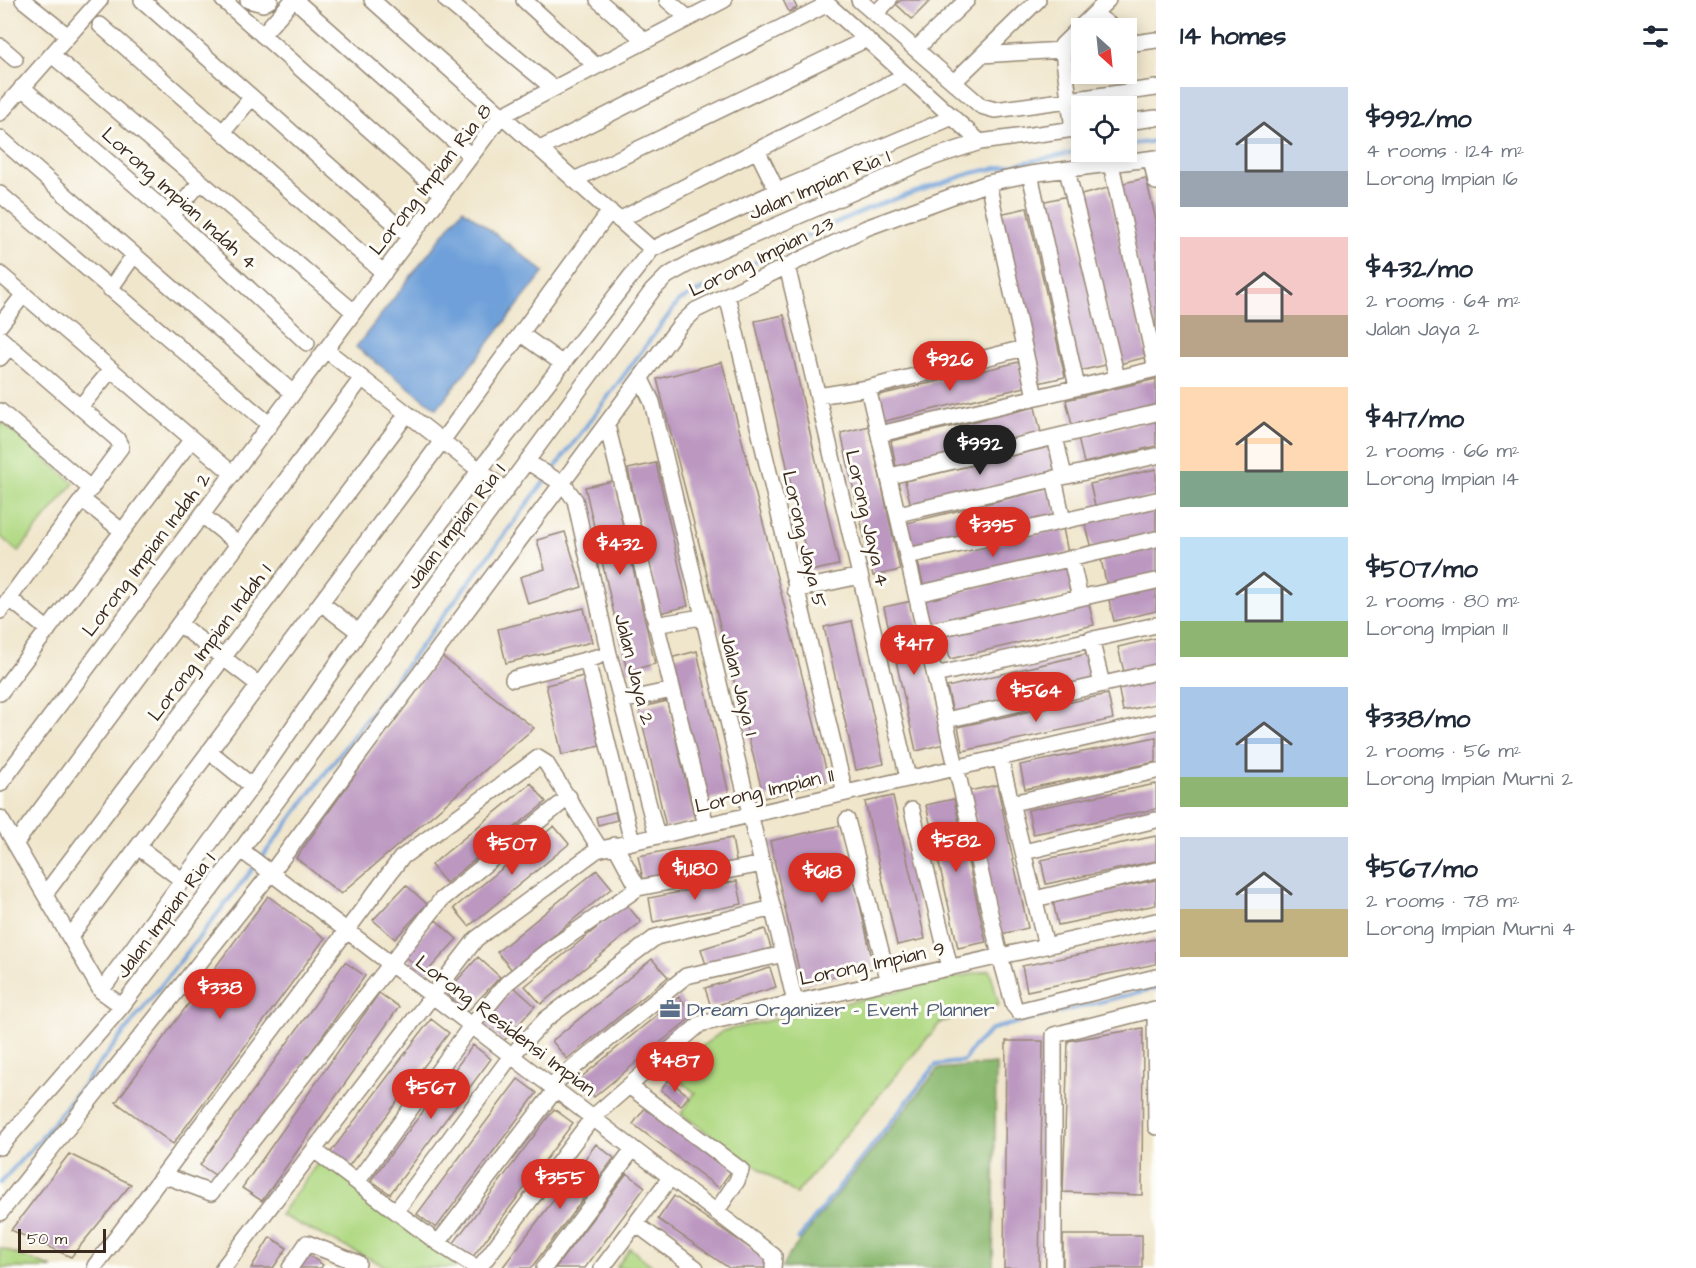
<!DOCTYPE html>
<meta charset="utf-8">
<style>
:root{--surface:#fff;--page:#f6f6f7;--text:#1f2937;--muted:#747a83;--accent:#d93025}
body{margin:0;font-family:"Architects Daughter",sans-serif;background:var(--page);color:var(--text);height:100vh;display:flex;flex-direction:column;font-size:22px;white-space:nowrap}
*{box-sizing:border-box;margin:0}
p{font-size:20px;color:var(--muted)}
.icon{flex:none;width:33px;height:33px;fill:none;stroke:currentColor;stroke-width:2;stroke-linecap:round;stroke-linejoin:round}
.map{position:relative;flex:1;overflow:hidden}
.sheet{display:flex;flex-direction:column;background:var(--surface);width:540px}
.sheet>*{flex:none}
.needle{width:39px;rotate:153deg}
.tools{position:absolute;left:1071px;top:18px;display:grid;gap:12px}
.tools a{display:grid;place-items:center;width:66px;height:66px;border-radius:0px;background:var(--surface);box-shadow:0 3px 15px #0003;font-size:30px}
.scale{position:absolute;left:18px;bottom:15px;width:88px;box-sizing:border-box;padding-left:6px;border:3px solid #3b2a1e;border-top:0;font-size:16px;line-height:21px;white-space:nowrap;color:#3b2a1e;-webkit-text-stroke:4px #fdfcf7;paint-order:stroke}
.price{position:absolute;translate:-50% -51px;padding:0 14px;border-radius:21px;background:var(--accent);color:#fff;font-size:20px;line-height:39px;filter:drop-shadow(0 2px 3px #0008)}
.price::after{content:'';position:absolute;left:50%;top:36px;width:18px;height:14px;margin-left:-9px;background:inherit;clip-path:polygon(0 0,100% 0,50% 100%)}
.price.selected{background:#222;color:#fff}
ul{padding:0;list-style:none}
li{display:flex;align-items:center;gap:18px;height:150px;padding:0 24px}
li span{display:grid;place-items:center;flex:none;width:168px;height:120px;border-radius:0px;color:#555}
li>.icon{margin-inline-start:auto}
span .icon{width:72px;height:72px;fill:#fffc;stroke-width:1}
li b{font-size:26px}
h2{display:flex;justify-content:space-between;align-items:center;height:72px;padding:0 24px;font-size:26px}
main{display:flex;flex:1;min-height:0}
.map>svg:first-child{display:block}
</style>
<main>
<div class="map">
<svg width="1156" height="1268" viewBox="0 0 1156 1268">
<rect width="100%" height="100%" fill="#fdfcf7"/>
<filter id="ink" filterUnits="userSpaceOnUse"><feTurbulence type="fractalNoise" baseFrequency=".0167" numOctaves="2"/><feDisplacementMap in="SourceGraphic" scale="12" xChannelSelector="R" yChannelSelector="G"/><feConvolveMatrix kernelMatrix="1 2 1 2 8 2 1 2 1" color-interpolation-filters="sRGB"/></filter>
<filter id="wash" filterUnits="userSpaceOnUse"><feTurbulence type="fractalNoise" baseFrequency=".008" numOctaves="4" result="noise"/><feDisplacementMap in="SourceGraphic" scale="24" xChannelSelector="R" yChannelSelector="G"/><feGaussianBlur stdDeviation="1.35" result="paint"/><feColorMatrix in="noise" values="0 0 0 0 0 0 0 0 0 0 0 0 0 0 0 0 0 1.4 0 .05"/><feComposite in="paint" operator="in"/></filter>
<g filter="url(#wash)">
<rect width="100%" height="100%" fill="#f0e6cc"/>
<path fill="#b0d983" stroke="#768250" stroke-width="1.5" d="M0,421l74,62 -56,69 -18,-16z
M990,970l9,35 -58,17 -145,172 -115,-80 14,-21 -27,-22 55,-40z
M320,1160l142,101 -7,7h-66l-109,-53z
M0,1248l53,20h-53z
M630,1248l25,20h-39z"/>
<path fill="#8cb971" stroke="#647248" stroke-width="1.5" d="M996,1064l-3,204h-211l6,-12 150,-187z"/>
<path fill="#6fa0d9" stroke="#55657c" stroke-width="1.5" d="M463,209l81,63 -107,137 -81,-62z"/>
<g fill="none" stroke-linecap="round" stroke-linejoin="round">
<path stroke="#6fa0d9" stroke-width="4" d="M1126,145l30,-4
M552,472l127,-171 132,-67 66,-29 95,-32 110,-22
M260,860l287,-382
M0,1183l42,-46 213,-271
M798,1239l138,-174 28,-4 9,-14 19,-18 164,-41"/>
</g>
<g id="blocks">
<path fill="#bc98c1" d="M783,0h10l4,8 -8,4z
M901,0h30l-19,19 -16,-15z
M1146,178l10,42v124l-37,-160z
M1108,188l39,169 -28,7 -38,-169z
M1068,196l38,169 -27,6 -38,-169z
M1027,208l38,169 -27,6 -39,-169z
M784,315l55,250 -29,6 -55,-250z
M722,362l107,419 -65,17 -107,-419z
M1019,362l6,25 -144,35 -6,-26z
M1156,379v26l-84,20 -6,-25z
M1035,407l6,26 -145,34 -5,-26z
M1156,419v27l-72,17 -6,-25z
M869,426l31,144 -27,6 -32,-143z
M1049,447l6,25 -144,34 -6,-25z
M656,463l32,143 -28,7 -32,-144z
M1156,469v27l-60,14 -6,-26z
M613,481l42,183 -28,7 -42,-184z
M1051,488l6,26 -144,34 -6,-25z
M1156,506v27l-64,15 -7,-25z
M1063,528l5,25 -144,35 -6,-26z
M565,532l17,55 -54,17 -8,-27 25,-8 -8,-29z
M1156,547v27l-49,12 -6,-26z
M1069,566l6,26 -144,34 -6,-26z
M1156,585v26l-42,10 -6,-25z
M1088,600l6,25 -144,34 -6,-25z
M912,601l32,143 -28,7 -32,-144z
M584,608l8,34 -86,21 -8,-34z
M852,621l32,143 -28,6 -32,-143z
M1156,638v27l-32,7 -6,-25z
M697,651l32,144 -27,6 -32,-143z
M1091,653l6,26 -144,34 -6,-26z
M440,655l94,73 -193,166 -45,-36z
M588,675l16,70 -42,10 -16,-70z
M1156,679v25l-33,7 -5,-25z
M1108,694l5,25 -150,32 -5,-24z
M667,701l28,119 -29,7 -27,-119z
M1156,737v25l-131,27 -5,-24z
M531,783l15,19 -100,81 -15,-18z
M1156,784v25l-123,25 -5,-24z
M997,785l31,143 -27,6 -32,-143z
M893,796l32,143 -28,6 -32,-143z
M954,799l32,143 -28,6 -32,-143z
M615,812l2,8 -19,5 -2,-8z
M842,825l32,143 -72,16 -32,-143z
M554,826l15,18 -100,82 -15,-18z
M1156,836v25l-110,23 -5,-24z
M732,838l4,23 -93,18 -5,-23z
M597,870l15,18 -100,82 -15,-18z
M1156,880v25l-98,20 -5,-24z
M737,881l5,23 -89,18 -4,-24z
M406,885l21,19 -32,35 -22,-19z
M268,896l57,42 -152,206 -57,-42z
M626,904l15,18 -100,82 -16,-18z
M436,920l21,19 -32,35 -21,-19z
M765,929l6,19 -64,20 -6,-19z
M1156,939v25l-129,27 -5,-25z
M478,957l22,20 -33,35 -21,-19z
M652,959l16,18 -101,82 -15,-18z
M345,962l20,14 -144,203 -21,-14z
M770,968l6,19 -65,20 -6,-19z
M514,987l21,19 -32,36 -21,-19z
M379,993l20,14 -137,194 -20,-13z
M679,997l15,18 -100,82 -15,-18z
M431,1019l18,14 -101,134 -18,-14z
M1143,1028l-1,167 -79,-3 5,-151z
M1006,1041h37l-4,227h-35z
M473,1045l18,14 -101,135 -19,-14z
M518,1079l19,14 -101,135 -19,-14z
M668,1080l21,16 -8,10 -20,-16z
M648,1104l86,63 -15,21 -86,-64z
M554,1109l19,14 -101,135 -19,-14z
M596,1144l18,14 -83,110h-29z
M69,1154l62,30 -60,73 -60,-27z
M627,1173l18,14 -60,81h-30z
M674,1196l98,67 -3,5h-40l-71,-49z
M1063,1235h79v33h-79z
M270,1237l17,11 -14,20h-22z
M307,1254l16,11 -2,3h-23z"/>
</g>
</g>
<g filter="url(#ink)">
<use href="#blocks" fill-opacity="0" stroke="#968875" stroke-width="1.5"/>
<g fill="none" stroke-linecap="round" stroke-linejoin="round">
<g stroke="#968875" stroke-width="18">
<path id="minor" d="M23,0l45,36
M142,0l268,237
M223,0l219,194
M248,0l15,4 7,-4
M295,0l176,156
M372,0l280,249
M446,0l107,88
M524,0l72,66
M598,0l47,41
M667,0l21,18
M823,0l157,142
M859,0l122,106 14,4 161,-22
M875,14l14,-14
M1094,14l20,14
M100,25l284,248
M262,35l31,-35
M1126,37l9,6 21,-3
M0,46l15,13
M916,49l51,-49
M52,55l302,257
M982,55l81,-5
M954,82l84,-82
M22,87l149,129 136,127
M0,113l100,-113
M1126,122l30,-4
M1073,129l-11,-84 46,-45
M223,132l29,-35
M0,138l293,255
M540,149l288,-145
M757,150l20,41
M1151,159l5,23
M1111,164l45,205
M1067,170l50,208
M1030,174l47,213
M574,180l293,-141
M988,183l47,214
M0,194l270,231
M171,216l30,-34
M619,220l287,-145
M787,266l121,512
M0,274l233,200
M110,289l24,-34
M727,295l118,498
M0,325l24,-31
M521,334l42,30
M0,338l117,101 4,8 -121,164
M326,350l180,141
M0,358l10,-12
M641,379l11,23c46,201 97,399 143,600
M868,388l132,568 14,50 4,5 138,-34
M818,396l50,-8 156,-40
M80,407l31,-37
M0,411l91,78
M607,425l99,400
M880,434l276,-65
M1055,437l9,39
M528,462l36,23 11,15 34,154 48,182
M890,476l266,-63
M1054,478l9,43
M83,500l39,31
M898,514l258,-58
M202,515l36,29
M908,556l248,-56
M1071,558l9,40
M795,590l65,-14
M917,594l239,-55
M9,598l39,32
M321,603l38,29
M179,624l80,61
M655,625l46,-8
M925,632l231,-51
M1091,639l11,45
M587,660l45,182
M935,675l221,-50
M513,679l84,-22
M0,693l192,-254
M621,701l51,-11
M946,720l210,-48
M209,751l43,35
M1000,757l46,189
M0,784l501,-668 223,-116
M1012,803l144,-32
M912,810l38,158
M0,818l101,173 21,15
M847,820l42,162
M15,844l347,-466
M615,845l23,43
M138,847l44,33
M241,850l533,406 -1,12
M1024,852l132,-32
M45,894l362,-480
M1035,899l121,-29
M70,937l372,-496 168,-230
M101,991l151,-205 107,-154 120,-161 173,-222 125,-58 176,-74
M551,1086l135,-110 98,-22
M629,1086l112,84 -4,11 -21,31
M0,1147l122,-141 119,-156 411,-559 15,-15 23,-13 244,-106 46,-15 102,-14
M314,1150l124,93 39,25
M163,1175l48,18 230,-293 128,-103
M357,1182l114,-156 36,-43 39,-31 92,-64 125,-24
M396,1211l115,-155 35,-37 110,-82 117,-29
M0,1213l271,-340 409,-548 16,-15 170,-82 122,-45 42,-9 126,-16
M636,1224l60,44
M438,1243l118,-154
M95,1266l306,-408 137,-100 8,5 54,86
M223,1268l253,-329 121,-89 559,-128
M290,1268l17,-25 51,20 -4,5
M479,1268l114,-151 107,-93 456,-103
M544,1268l89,-119
M602,1268l68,-90
M1054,1268v-233l101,-26 1,118"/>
</g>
<use href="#minor" stroke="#fff" stroke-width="15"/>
</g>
</g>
<defs>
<g id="office-bare" transform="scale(1.62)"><path d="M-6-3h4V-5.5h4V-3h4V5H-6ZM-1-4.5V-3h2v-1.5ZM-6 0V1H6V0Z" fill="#5c6f8a" stroke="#fdfcf7" stroke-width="2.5" paint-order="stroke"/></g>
</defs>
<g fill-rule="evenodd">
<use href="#office-bare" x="670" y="1009"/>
</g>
<g text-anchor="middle" stroke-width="6" stroke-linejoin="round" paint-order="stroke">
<g font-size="20" fill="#3b2a1e" stroke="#fdfcf7">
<text transform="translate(430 179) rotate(-52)" y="7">Lorong Impian Ria 8</text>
<text transform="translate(819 184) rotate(-23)" y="7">Jalan Impian Ria 1</text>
<text transform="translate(180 198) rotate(42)" y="7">Lorong Impian Indah 4</text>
<text transform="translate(761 256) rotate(-26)" y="7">Lorong Impian 23</text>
<text transform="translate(868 518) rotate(77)" y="7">Lorong Jaya 4</text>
<text transform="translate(455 526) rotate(-53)" y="7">Jalan Impian Ria 1</text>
<text transform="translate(805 539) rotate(77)" y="7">Lorong Jaya 5</text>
<text transform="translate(146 554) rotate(-53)" y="7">Lorong Impian Indah 2</text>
<text transform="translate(209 642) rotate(-53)" y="7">Lorong Impian Indah 1</text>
<text transform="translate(635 669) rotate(76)" y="7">Jalan Jaya 2</text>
<text transform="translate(740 684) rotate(76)" y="7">Jalan Jaya 1</text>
<text transform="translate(764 790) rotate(-13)" y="7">Lorong Impian 11</text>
<text transform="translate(165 915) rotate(-53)" y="7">Jalan Impian Ria 1</text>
<text transform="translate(872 963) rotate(-12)" y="7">Lorong Impian 9</text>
<text transform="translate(506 1025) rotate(37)" y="7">Lorong Residensi Impian</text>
</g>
<g font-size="20" fill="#4e5e75" stroke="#fdfcf7" text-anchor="start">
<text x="687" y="1016">Dream Organizer - Event Planner</text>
</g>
</g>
</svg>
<div class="tools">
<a><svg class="needle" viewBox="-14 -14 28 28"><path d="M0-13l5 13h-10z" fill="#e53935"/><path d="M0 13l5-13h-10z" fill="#747a83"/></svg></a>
<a><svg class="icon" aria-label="locate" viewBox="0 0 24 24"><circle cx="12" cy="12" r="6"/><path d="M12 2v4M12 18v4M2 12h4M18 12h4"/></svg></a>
</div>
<div class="scale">50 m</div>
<b class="price" style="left:950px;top:392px">$926</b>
<b class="price selected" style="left:980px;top:476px">$992</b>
<b class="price" style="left:993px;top:558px">$395</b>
<b class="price" style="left:620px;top:576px">$432</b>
<b class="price" style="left:914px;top:676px">$417</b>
<b class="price" style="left:1036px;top:723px">$564</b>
<b class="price" style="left:956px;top:873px">$582</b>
<b class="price" style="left:512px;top:876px">$507</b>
<b class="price" style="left:695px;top:901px">$1,180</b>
<b class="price" style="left:822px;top:904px">$618</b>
<b class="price" style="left:220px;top:1020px">$338</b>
<b class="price" style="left:675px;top:1093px">$487</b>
<b class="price" style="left:431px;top:1120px">$567</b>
<b class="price" style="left:560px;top:1210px">$355</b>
</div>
<section class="sheet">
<h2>14 homes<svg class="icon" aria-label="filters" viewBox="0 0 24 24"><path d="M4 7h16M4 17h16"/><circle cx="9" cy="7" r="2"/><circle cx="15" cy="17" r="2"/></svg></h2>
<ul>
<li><span style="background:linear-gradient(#c9d6e8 70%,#9aa5b1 0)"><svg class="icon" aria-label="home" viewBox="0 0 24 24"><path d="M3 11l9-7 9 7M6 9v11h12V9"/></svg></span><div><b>$992/mo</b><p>4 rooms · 124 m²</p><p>Lorong Impian 16</p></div></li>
<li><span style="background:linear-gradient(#f6c9c9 65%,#b9a48a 0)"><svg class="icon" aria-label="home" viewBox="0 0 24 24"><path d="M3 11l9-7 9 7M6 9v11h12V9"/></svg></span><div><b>$432/mo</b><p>2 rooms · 64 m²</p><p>Jalan Jaya 2</p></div></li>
<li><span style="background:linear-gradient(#ffd9b3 70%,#7fa58c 0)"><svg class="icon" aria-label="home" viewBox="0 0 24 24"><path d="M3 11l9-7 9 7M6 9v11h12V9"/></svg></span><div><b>$417/mo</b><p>2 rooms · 66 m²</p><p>Lorong Impian 14</p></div></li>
<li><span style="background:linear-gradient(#bfe0f5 70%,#8fb573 0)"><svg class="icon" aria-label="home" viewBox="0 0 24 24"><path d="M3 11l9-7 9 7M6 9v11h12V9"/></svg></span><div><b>$507/mo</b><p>2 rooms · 80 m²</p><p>Lorong Impian 11</p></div></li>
<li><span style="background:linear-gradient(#a9c7e8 75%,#8fb573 0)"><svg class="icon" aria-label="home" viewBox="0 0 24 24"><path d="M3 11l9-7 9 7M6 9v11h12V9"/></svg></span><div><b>$338/mo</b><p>2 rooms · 56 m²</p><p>Lorong Impian Murni 2</p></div></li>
<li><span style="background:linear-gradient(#c9d6e8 60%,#c2b280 0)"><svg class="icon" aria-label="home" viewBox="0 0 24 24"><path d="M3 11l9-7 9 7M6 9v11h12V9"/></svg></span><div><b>$567/mo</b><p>2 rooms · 78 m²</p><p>Lorong Impian Murni 4</p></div></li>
</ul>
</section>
</main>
